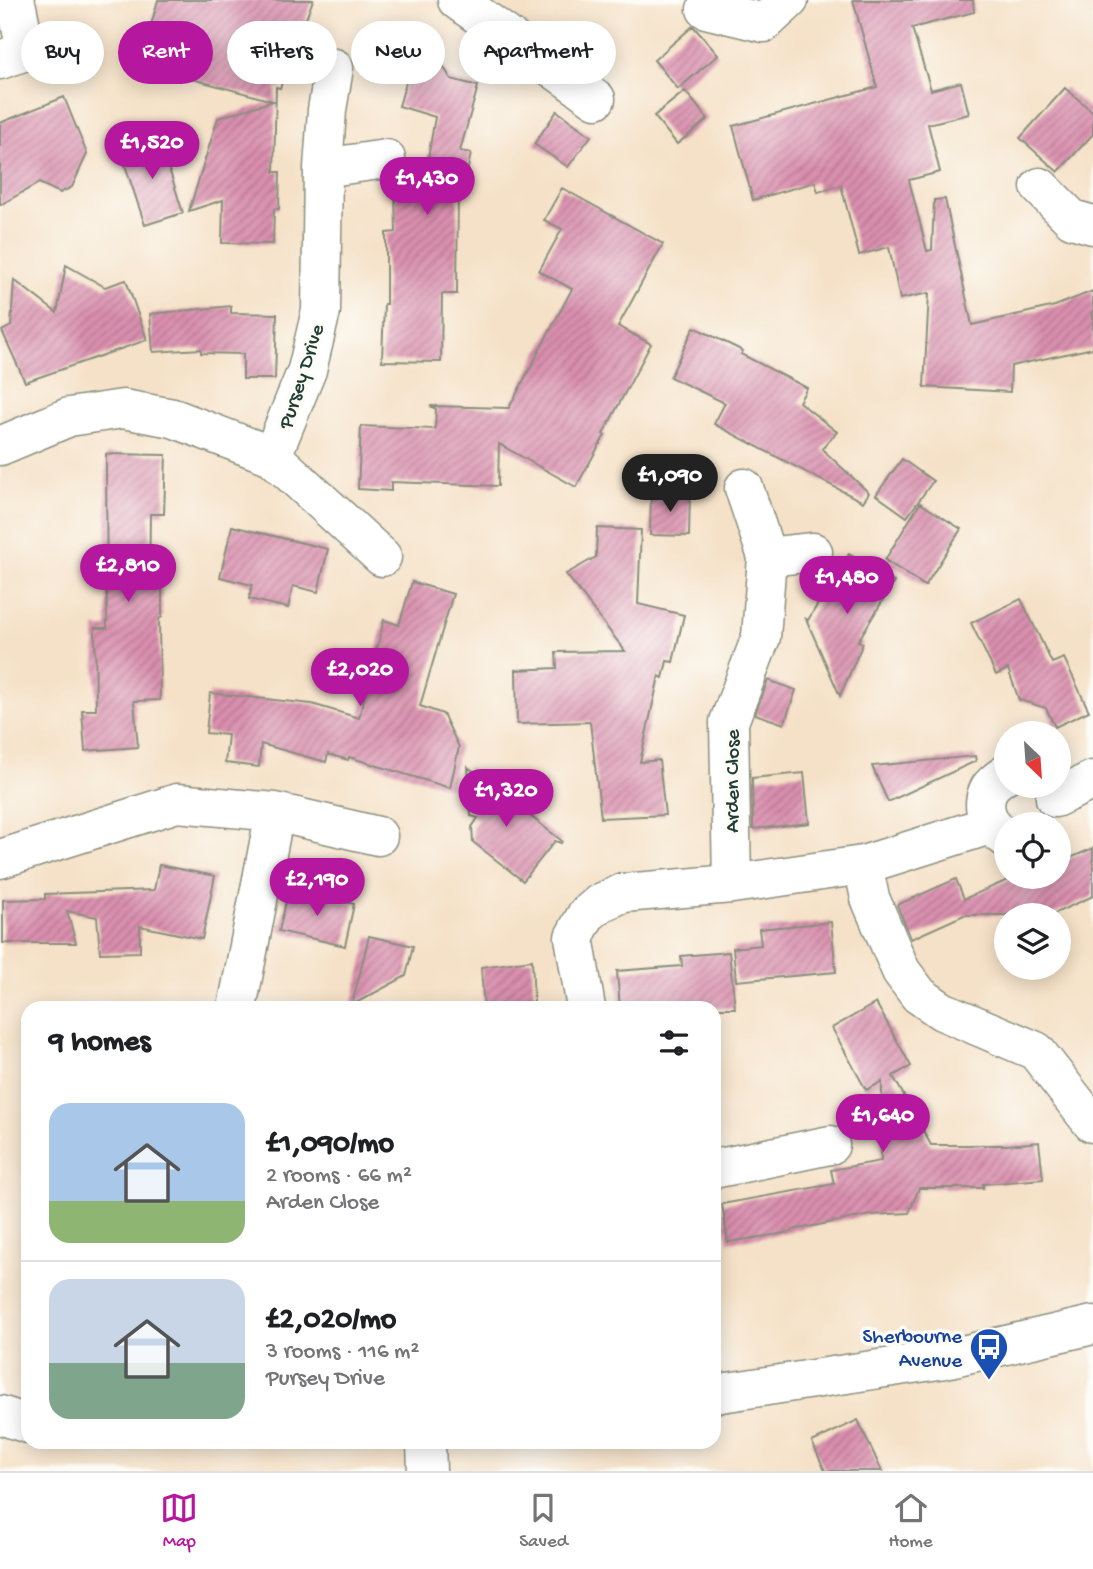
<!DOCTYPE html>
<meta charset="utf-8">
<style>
:root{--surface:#fff;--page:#f2f2f2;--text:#202124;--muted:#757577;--line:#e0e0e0;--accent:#b5179e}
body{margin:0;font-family:"Gochi Hand",sans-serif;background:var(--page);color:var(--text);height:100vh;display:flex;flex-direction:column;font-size:26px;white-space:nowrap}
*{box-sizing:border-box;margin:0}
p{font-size:23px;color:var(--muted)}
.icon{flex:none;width:38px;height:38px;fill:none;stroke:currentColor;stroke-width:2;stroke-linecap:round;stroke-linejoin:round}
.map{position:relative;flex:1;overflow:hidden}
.panel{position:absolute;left:21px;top:1001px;width:700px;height:448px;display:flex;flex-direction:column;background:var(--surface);border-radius:21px;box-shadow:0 4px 18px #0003}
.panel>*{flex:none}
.banner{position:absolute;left:21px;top:21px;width:700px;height:63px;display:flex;gap:14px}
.needle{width:46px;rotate:155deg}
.tools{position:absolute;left:994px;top:721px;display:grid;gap:14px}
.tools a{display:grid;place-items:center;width:77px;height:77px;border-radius:50%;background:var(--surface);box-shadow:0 4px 18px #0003;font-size:35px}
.price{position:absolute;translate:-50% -60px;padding:0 16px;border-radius:24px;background:var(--accent);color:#fff;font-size:23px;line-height:46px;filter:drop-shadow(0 2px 4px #0008)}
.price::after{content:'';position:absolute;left:50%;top:42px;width:21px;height:16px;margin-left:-10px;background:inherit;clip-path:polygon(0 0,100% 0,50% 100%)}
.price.current{background:#222;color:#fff}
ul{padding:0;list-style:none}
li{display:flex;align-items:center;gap:21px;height:175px;padding:0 28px}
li+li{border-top:2px solid var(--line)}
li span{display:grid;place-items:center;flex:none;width:196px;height:140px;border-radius:21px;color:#555}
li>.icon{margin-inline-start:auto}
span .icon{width:84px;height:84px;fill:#fffc;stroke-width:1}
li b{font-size:30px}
h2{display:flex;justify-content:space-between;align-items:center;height:84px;padding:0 28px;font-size:30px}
.chip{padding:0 24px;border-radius:32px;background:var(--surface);box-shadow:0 4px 18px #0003;font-size:24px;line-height:63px}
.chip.current{background:var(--accent);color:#fff}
.dock{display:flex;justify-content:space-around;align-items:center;height:98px;border-top:2px solid var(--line);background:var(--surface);font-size:19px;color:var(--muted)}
.dock a{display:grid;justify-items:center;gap:4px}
.dock .current{color:var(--accent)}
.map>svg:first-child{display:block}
</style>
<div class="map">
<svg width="1093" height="1471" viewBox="0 0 1093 1471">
<defs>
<pattern id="building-hatch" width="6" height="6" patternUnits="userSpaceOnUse" patternTransform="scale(1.75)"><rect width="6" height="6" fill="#da8fae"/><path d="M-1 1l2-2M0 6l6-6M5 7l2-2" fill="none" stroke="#b0768e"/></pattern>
</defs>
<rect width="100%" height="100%" fill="#fdfcf7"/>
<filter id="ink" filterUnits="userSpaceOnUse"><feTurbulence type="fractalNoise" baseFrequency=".0143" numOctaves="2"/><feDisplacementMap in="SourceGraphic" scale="14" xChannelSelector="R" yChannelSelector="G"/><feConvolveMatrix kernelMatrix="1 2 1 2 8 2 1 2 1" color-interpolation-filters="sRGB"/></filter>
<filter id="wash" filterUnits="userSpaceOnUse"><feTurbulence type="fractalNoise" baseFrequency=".00686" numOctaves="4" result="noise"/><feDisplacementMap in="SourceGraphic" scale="28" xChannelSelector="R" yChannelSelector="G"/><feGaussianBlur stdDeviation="1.57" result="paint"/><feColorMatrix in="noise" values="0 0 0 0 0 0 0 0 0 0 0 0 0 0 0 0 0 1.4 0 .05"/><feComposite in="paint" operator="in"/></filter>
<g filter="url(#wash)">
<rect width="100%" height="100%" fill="#f5e1c7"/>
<g id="blocks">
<path fill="url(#building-hatch)" d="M158,0h155l-33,88 -4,-1 -2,85h6l-1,37h-5l-1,35 -51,-1 1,-43 -34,11 29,-93 55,-17 -133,-36z
M853,0h120l1,12 -62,16 19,62 30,-8 8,32 -41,10 12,48 -31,8 18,71 5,-1 2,-50 11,-1 27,126 83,-19 38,-15v57l-82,18 -1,26 -86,-5 5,-94 -29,6 -11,-52 -30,8 -18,-70 -23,7 -3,-10 -62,18 -20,-74 144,-39z
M693,26l25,29 -40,34 -24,-29z
M421,30l30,49 27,7 -18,65 11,2 -7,35 -6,-1 -1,107h-15l-1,68 -59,-1 2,-57h2v-71l10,-1 -1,-38h27l13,-77 -36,-11z
M1065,88l28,24v22l-35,38 -38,-34z
M685,91l23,28 -31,25 -23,-28z
M64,97l23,57 -15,33 -12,6 -21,-10 -39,22v-82z
M557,111l34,25 -23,31 -34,-23z
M159,137l24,76 -38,12 -25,-75z
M562,188l101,56 -45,82 33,18 -48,90 2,1 -29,52 -77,-43 -1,42 -107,-4v9l-33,-2 3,-63 74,3 1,-20 -6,-3 79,2 63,-119 -33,-18 23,-42 -18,-9z
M66,265l39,22 21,-7 21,60 -122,42 -23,-51 9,-5 3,-46 43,33z
M231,306v7l46,1 -2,65h-32v-25l-42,-1v-4l-48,3 -3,-38z
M694,327l49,24 -2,3 66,34 -8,14 38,30 -15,17 47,44 -6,9 -149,-78 11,-21 -55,-26z
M106,454l60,1 -2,59h-14l-1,74h13v29l-3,2 1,81 -26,1 4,46 -53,4 -3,-41h14l-1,-82h12z
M902,459l31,22 -26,36 -31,-22z
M651,491l39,1 -1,44 -39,-1z
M920,503l41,26 -36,57 -40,-26z
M232,526l96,23 -10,43 -25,-6 -5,22 -39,-9 3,-14 -32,-8z
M597,528l44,2 -3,74 46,11 -11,47 -6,-1 -4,17 -4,-2 -19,86 19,-2 6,55 -64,3 -11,-96 -73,2 -1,-54 41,-2 -1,-16 69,-1 -59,-77 30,-17z
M849,554l45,28 -36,59 5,2 -23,53 -34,-77 2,1z
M412,582l41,12 -33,112 23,8 16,33 -9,41 -101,-31 -1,3 -20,-6 -2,8 -65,-18 -2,23 -34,-4 3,-28 -22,-2 4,-40 102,11 47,14 25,-98 15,5z
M1021,599l31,64 12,-5 25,53 -34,16 -9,-19 -27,-8 -11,-31 -12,6 -25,-52z
M768,680l28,10 -12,34 -29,-10z
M975,756l1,5 -88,41 -16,-36z
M468,767l94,74 -1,2 -6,-2 -32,40 -50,-39 -1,-15 6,-9 -7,-2z
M804,773l5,50 -56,6 -1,-51z
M1093,848v48l-42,19h-87l-53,24 -14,-34 59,-26 8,20 51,-22h44v-14z
M159,865l56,11 -13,63 -62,-13v26l-40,1 -3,-36 -30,-6 9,32h-73v-43l42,-1v-5l109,-4z
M289,889l65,15 -9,42 -66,-15z
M831,922l5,50 -100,9 -3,-33 28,-3 -2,-16z
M369,936l44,10 -7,30 -54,29z
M729,952l6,56h-115l-3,-37 65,-5 -1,-10z
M532,960l2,42 -12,1v5h-38l-3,-41z
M876,1003l35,63 -18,10 38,69h76l32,-3 4,37 -60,5v4h-64l-10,25 -39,2 -78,15v2l-64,10 -6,-38 112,-20 -3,-14 50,-9 1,-79 -16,8 -34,-62z
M858,1420l24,51h-57l-13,-29z"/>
</g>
</g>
<g filter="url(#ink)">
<use href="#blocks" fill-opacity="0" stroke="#8a8f7e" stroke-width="2"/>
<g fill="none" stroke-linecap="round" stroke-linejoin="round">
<g stroke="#8a8f7e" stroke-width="41">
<path id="minor" d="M457,0l139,99
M17,7l9,44
M706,9l58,14 25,-23
M0,60l26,-9 48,2
M323,168l63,-9
M1040,187l32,32 21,6
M0,446l69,-29 54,-8 50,9 99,38 110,101
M272,456l35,-86 14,-59 2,-143 4,-58 7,-42
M767,557l46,-5
M1006,774c-6,4 -13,8 -17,15 -10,19 1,39 17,49
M1055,798l38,-18
M0,859l177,-56 98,9 103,24
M863,865l7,33 31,73 18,24 23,16 94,40 56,72
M732,884l-3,-162 32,-85 6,-80 -23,-69
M237,1008l38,-196
M586,1008l-12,-71 12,-22 14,-12 23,-10 109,-9 131,-19 127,-40
M714,1169l116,-24
M714,1394l231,-35 148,-34
M0,1415l28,9
M426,1442l1,29"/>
</g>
<use href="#minor" stroke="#fff" stroke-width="38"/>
</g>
</g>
<defs>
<g id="bus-pin" transform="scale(2.0125)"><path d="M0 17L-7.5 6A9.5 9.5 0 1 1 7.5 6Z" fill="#1a4fb4" stroke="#fdfcf7"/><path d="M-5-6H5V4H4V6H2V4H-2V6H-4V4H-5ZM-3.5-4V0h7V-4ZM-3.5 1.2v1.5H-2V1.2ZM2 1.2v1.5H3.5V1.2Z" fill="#fff"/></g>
</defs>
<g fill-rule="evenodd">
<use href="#bus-pin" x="989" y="1347"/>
</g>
<g text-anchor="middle" stroke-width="7" stroke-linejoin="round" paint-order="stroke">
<g font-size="21" fill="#1f3d34" stroke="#fdfcf7">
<text transform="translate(300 376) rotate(-72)" y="7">Pursey Drive</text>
<text transform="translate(731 781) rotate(-90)" y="7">Arden Close</text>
</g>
<g font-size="21" fill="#164399" stroke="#fdfcf7" text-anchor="end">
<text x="962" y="1342">Sherbourne<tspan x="962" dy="24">Avenue</tspan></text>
</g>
</g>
</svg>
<div class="tools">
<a><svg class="needle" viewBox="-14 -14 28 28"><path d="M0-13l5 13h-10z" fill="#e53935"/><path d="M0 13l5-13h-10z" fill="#757577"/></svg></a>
<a><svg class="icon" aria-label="locate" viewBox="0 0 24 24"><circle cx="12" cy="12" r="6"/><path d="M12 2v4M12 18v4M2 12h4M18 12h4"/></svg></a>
<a><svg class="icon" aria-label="layers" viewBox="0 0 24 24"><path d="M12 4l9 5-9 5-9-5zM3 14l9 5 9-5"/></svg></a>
</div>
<b class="price" style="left:152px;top:181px">£1,520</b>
<b class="price" style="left:427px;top:217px">£1,430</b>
<b class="price current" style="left:670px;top:514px">£1,090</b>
<b class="price" style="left:128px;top:604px">£2,810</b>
<b class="price" style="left:847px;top:616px">£1,480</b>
<b class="price" style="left:360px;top:708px">£2,020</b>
<b class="price" style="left:506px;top:829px">£1,320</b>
<b class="price" style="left:317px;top:918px">£2,190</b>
<b class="price" style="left:883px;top:1154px">£1,640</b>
<div class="banner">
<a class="chip">Buy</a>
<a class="chip current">Rent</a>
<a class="chip">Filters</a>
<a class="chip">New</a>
<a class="chip">Apartment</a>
</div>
<section class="panel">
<h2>9 homes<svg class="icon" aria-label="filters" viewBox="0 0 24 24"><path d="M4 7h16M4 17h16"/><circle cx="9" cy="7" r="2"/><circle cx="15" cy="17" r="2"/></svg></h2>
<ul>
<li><span style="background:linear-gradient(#a9c7e8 70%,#8fb573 0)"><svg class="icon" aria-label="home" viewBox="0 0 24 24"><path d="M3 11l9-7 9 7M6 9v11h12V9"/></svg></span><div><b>£1,090/mo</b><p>2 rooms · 66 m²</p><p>Arden Close</p></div></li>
<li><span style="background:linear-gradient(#c9d6e8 60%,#7fa58c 0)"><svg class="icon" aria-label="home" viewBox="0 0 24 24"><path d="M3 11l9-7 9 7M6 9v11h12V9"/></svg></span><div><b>£2,020/mo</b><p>3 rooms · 116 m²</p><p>Pursey Drive</p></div></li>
</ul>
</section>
</div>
<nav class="dock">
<a class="current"><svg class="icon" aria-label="map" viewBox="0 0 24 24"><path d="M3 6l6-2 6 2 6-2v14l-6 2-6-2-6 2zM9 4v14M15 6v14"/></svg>Map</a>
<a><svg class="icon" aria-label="saved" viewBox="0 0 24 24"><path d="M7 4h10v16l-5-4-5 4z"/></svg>Saved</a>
<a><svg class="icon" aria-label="home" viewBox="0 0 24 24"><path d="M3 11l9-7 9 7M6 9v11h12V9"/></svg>Home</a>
</nav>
